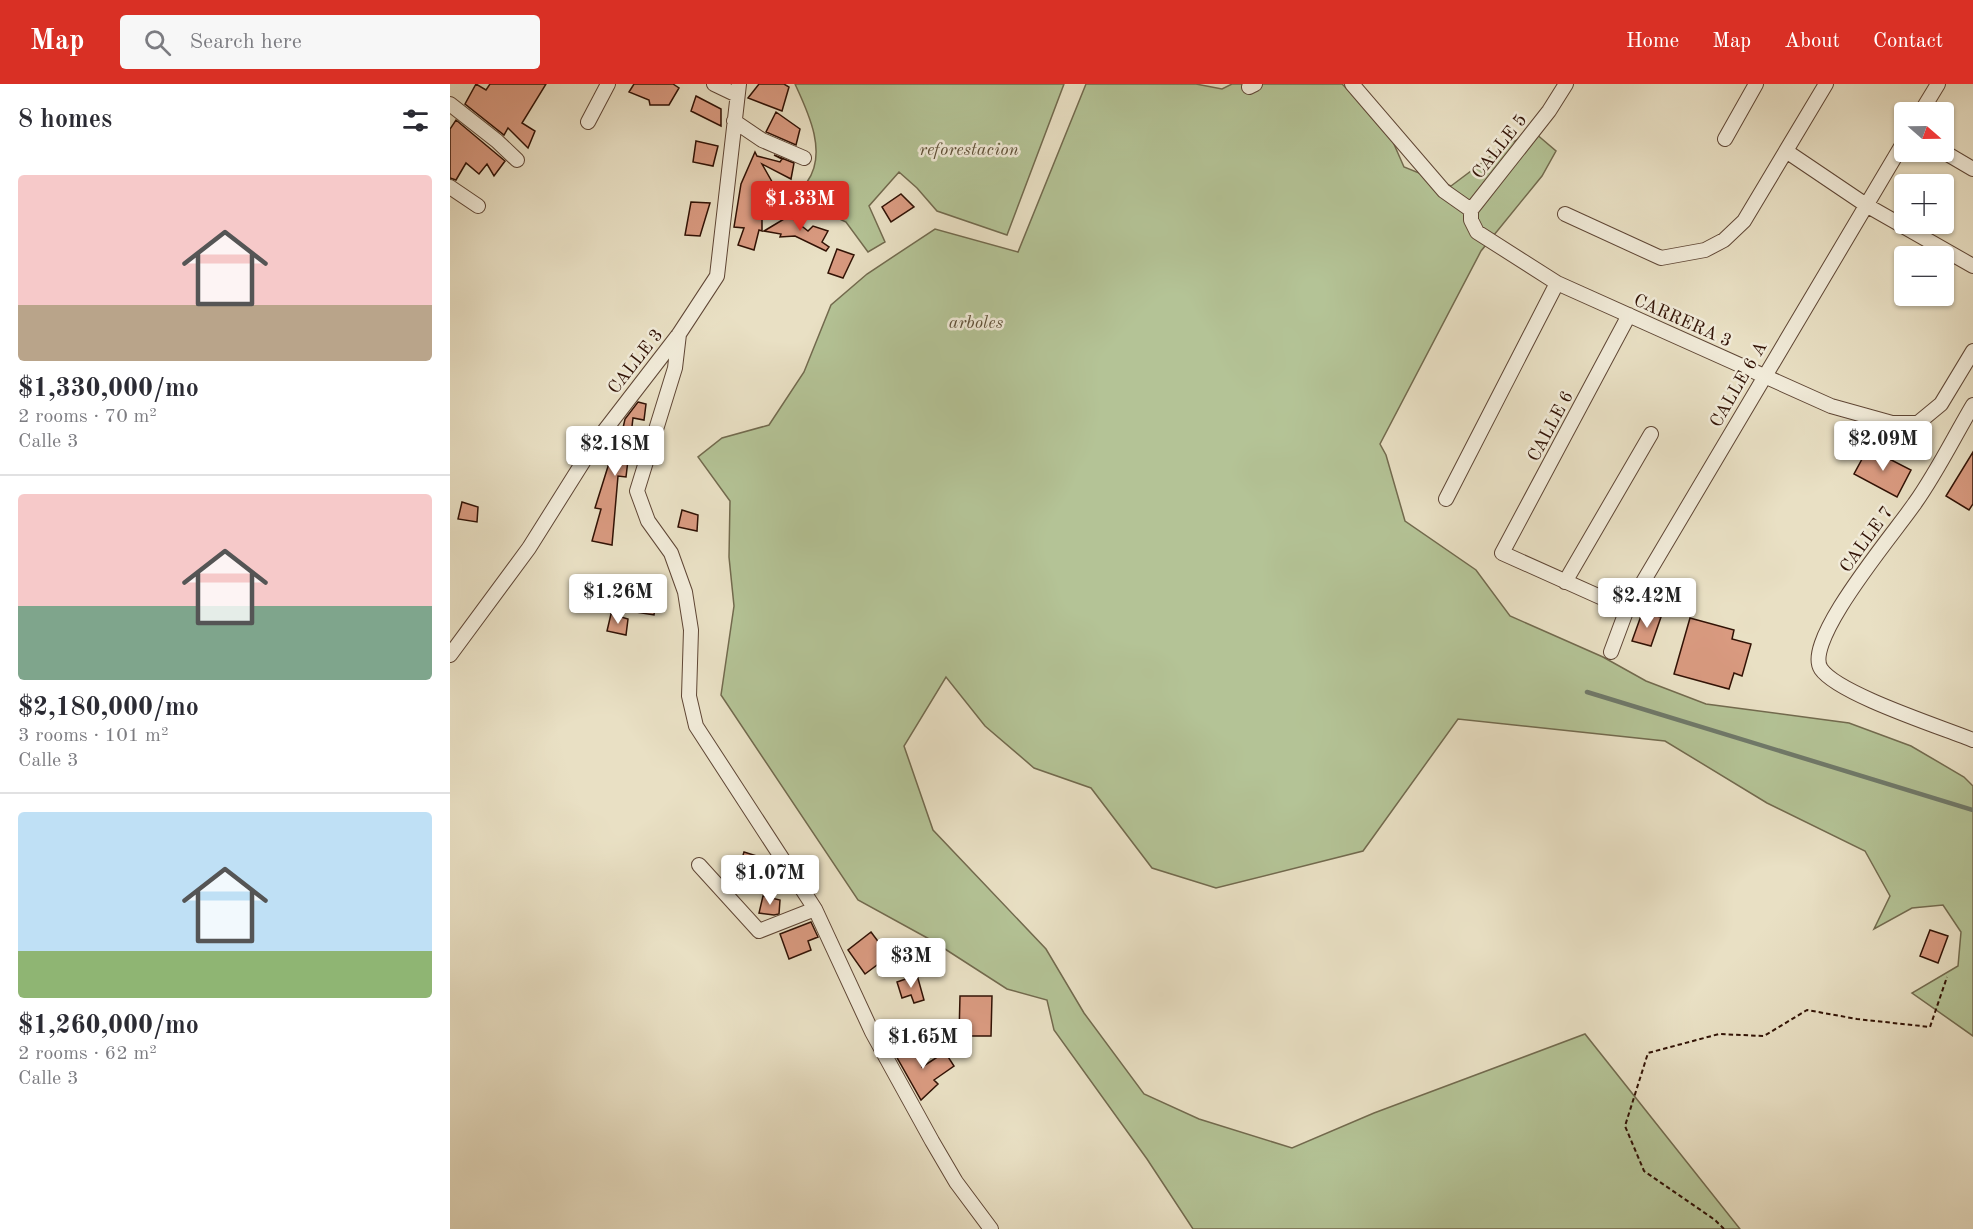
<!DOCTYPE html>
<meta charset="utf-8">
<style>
:root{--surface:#fff;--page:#f7f7f7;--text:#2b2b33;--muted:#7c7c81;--line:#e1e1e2;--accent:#d93025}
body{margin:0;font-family:"Old Standard TT",serif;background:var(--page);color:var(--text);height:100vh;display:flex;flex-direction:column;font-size:22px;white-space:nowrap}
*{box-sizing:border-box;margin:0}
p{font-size:20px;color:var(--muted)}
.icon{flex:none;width:33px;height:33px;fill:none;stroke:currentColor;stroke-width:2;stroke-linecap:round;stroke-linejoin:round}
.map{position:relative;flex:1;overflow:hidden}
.sheet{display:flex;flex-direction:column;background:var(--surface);width:450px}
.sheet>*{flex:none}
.needle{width:39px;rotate:110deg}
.tools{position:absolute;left:1444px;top:18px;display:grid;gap:12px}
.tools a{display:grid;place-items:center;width:60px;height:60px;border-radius:6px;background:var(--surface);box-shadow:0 2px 4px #0004;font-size:30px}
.price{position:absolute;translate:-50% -51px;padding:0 14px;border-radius:6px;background:#fff;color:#222;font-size:20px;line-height:39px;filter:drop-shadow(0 2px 3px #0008)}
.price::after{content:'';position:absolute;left:50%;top:36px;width:18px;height:14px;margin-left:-9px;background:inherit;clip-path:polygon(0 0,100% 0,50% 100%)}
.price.on{background:var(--accent);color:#fff}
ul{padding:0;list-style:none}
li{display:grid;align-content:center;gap:12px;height:318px;padding:0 18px}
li+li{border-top:2px solid var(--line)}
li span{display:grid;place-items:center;height:186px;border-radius:6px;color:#555}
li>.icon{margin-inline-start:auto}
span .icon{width:108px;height:108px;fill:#fffc;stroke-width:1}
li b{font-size:26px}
h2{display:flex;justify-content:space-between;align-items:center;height:72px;padding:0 18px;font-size:26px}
header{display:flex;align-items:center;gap:36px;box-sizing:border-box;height:84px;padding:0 30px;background:var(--accent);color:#fff}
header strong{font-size:28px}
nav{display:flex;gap:33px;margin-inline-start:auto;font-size:21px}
.search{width:420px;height:54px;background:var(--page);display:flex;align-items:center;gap:15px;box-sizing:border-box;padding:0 21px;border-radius:6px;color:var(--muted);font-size:22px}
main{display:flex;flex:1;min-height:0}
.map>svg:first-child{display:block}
</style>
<header>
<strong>Map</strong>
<div class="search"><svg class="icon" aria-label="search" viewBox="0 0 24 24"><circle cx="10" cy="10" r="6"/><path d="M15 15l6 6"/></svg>Search here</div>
<nav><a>Home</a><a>Map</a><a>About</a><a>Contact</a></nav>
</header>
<main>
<section class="sheet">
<h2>8 homes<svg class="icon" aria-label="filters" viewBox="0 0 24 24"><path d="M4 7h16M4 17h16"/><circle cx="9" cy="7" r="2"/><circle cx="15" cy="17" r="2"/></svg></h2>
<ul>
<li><span style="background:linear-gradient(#f6c9c9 70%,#b9a48a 0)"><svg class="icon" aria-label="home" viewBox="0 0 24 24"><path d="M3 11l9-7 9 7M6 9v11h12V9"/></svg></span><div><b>$1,330,000/mo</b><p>2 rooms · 70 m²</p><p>Calle 3</p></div></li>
<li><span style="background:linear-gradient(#f6c9c9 60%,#7fa58c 0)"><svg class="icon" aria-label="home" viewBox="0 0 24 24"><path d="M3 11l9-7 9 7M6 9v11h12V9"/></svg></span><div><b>$2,180,000/mo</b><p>3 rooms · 101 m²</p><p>Calle 3</p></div></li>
<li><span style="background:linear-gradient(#bfe0f5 75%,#8fb573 0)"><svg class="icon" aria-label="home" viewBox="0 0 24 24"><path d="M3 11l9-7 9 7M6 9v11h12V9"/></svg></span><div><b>$1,260,000/mo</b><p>2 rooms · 62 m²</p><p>Calle 3</p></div></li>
</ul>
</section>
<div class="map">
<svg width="1523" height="1145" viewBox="0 0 1523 1145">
<rect width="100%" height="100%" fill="#e9e0c4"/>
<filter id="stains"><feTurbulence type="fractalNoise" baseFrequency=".00333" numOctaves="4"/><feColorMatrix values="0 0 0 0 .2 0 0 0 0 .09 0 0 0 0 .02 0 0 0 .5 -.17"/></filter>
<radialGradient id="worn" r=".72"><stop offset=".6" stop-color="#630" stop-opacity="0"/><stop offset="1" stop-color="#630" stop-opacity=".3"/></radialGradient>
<path fill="#b4c396" stroke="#726a4e" stroke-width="1.5" d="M345,0h269l-57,151 -70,-24 -20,-23 -18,-16 -30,34 16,36 -17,10 -22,-30 -59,-28c6,-3 16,-7 20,-12 21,-29 1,-70 -12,-98z
M636,0h110l26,5 10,-5h110l44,42 18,41 47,19 56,-42 28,-11 21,18 -14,25 -61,75 -101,193 6,11 19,66 71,49 34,46 93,41 43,24 60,23 143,19 62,23 53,31 9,9v250l-61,-43 46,-27 3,-34 -18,-27 -31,3 -38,21 16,-33 -25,-45 -98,-48 -102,-62 -207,-22 -95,132 -147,37 -64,-20 -61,-80 -57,-20 -49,-42 -39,-49 -42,69 29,84 113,119 38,64 60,81 55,25 93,29 82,-35 211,-79 155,195h-547l-46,-70 -93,-129 -7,-30 -40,-11 -76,-49 -73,-40 -137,-205 13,-89 -5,-49 1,-56 -32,-44 24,-19 47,-13 35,-53 27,-67 36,-31 68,-45 83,23z"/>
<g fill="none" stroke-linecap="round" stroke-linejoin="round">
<path stroke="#6f796a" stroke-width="4.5" d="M1137,608l386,118"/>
</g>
<path fill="#d99a80" stroke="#311205" stroke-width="1.5" d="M26,0l10,6 4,-6h56l-24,39 13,8 -7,17 -20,-20 -4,7 -39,-31z
M184,0h39l6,4 -10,17h-19l-1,-5 -20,-8z
M309,0h25l5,3 -7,24 -34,-13z
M246,12l25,13v17l-30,-15z
M326,28l24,17 -4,16 -30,-13z
M6,36l49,41 -11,15 -7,-12 -8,10 -13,-11 -10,17 -6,-2v-49z
M246,57l22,5 -5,20 -20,-4z
M305,68l2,4 23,6 2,-3 -8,-4 20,8 -3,16 -29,-15 13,23 -13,-2v46l-3,-1 -5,20 -16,-5 6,-17 -10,-1 7,-43z
M451,110l13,13 -23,15 -9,-15z
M241,118l19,1 -10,33 -15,-1z
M339,132l19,15 5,-5 15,5 -6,11 7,5 -3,4 -31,-15 -15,1 1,-3 -17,-3z
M387,165l17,6 -11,23 -15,-5z
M188,318l8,2 -2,16 -11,-2 -7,59 -8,-1 -6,69 -20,-4 9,-32 -6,-1 20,-64 -3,-1 2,-10 5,-6 4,1 2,-9z
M1418,364l43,22 -14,27 -43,-23z
M1523,368v52l-4,6 -23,-14z
M12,418l16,5 -1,15 -19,-3z
M232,426l16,5 -1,16 -19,-4z
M190,511l16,5 -2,15 -19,-3z
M1192,529l19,4 -10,29 -19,-5z
M161,530l17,5 -2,16 -19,-4z
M1240,534l44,12 -2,9 19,5 -9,32 -8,-3 -5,16 -55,-15z
M294,768l16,5 -2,16 -19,-4z
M305,790l16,4 -1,16 -20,-3z
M313,812l17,4 -1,14 -5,1 -15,-2z
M361,838l7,15 -10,4 3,9 -22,9 -9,-25z
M1480,846l18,6 -10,27 -18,-7z
M421,848l18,24 -24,18 -17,-24z
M467,891l7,25 -10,3 -3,-8 -9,3 -5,-16z
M510,912h32l-1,40h-32z
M464,962l8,21 23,-15 9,14 -20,14 4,4 -17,16 -26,-46z"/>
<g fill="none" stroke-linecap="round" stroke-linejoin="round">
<g stroke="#5f4635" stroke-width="16">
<path id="minor" d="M264,0l23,11
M902,0l92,107 27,19
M1116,0l-17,27 -78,99v10l6,12 80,51 274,123 61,17h26l23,-19 32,-53
M799,3l6,-3
M0,20l47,37 20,19
M1471,28l17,-28
M284,37l28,19 42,18
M138,38l20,-38
M1275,55l31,-55
M1336,67l80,54 107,61
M1494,68l29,17
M0,103l28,19
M1115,130l96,44 44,-8 19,-10 20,-19 82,-137
M229,250l-4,34 -38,123 11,30 23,32 14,39 6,38 -2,66 7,30 119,183 57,123 60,109 24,41 35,47
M1523,321c-19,32 -36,67 -58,98 -18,27 -113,138 -94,166 17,25 120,58 152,71
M996,415l111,-216
M1115,498l86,-148
M1177,525l-125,-56 127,-238
M1161,568l16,-43 278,-469
M0,571l79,-107 66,-105 84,-109 38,-58 22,-192
M249,781l60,66 56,-22"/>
</g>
<path stroke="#311205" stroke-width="2" stroke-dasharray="4.5 3" stroke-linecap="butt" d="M1274,1145l-9,-9 -71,-49 -19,-45 23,-73 71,-19 45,2 43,-26 50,9 73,8 17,-50"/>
<use href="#minor" stroke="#f1ebd9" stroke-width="14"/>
</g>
<g text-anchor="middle" stroke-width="5" stroke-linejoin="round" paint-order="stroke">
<g font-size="18" fill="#311205" stroke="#f1ebd9">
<text transform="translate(1049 62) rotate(-52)" y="6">CALLE 5</text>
<text transform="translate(1233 236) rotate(24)" y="6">CARRERA 3</text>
<text transform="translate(185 277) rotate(-52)" y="6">CALLE 3</text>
<text transform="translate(1288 300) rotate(-60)" y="6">CALLE 6 A</text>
<text transform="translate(1100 342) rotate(-62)" y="6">CALLE 6</text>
<text transform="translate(1416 455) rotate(-54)" y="6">CALLE 7</text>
</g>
<g font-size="18" font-style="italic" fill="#5f5038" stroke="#f1ebd9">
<text x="519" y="71">reforestacion</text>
<text x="526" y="244">arboles</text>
</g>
</g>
<rect width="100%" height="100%" filter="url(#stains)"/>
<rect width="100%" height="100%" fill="url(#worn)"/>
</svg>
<div class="tools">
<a><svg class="needle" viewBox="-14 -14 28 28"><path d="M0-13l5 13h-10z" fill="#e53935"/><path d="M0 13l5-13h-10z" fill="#7c7c81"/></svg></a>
<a>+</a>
<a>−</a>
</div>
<b class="price on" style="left:350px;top:148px">$1.33M</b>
<b class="price" style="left:1433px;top:388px">$2.09M</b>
<b class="price" style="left:165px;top:393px">$2.18M</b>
<b class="price" style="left:168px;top:541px">$1.26M</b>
<b class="price" style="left:1197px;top:545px">$2.42M</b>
<b class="price" style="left:320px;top:822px">$1.07M</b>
<b class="price" style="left:461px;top:905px">$3M</b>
<b class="price" style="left:473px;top:986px">$1.65M</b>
</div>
</main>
